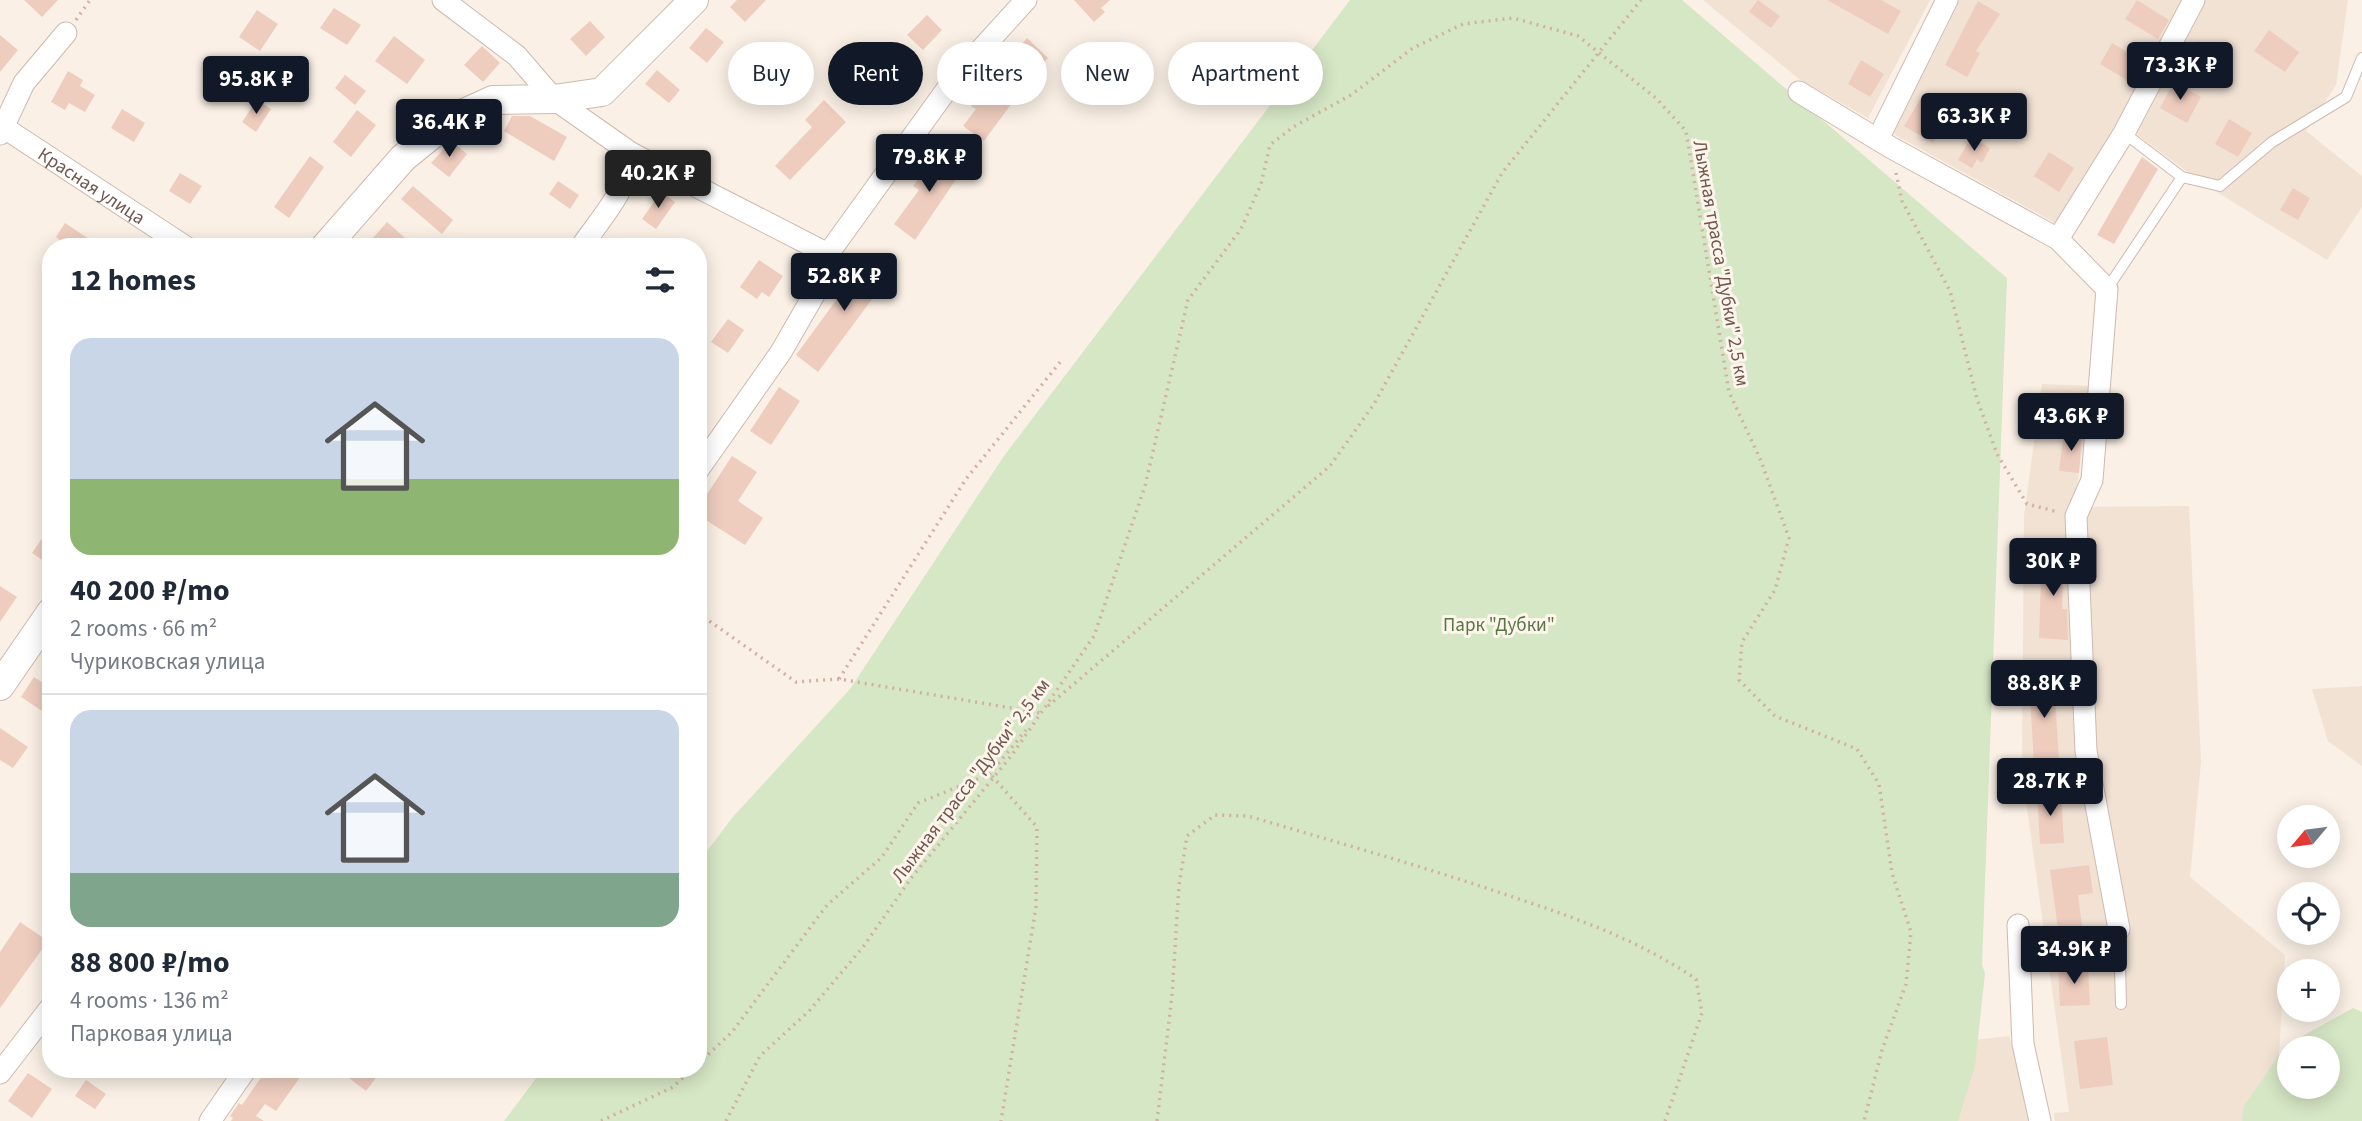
<!DOCTYPE html>
<meta charset="utf-8">
<style>
:root{--surface:#fff;--page:#f2f2f3;--text:#1f2937;--muted:#747a83;--line:#e0e1e3;--accent:#111827}
body{margin:0;font-family:"Source Sans 3",sans-serif;background:var(--page);color:var(--text);height:100vh;display:flex;flex-direction:column;font-size:26px;white-space:nowrap}
*{box-sizing:border-box;margin:0}
p{font-size:23px;color:var(--muted)}
.icon{flex:none;width:38px;height:38px;fill:none;stroke:currentColor;stroke-width:2;stroke-linecap:round;stroke-linejoin:round}
.map{position:relative;flex:1;overflow:hidden}
.side{position:absolute;left:42px;top:238px;width:665px;height:840px;display:flex;flex-direction:column;background:var(--surface);border-radius:28px;box-shadow:0 4px 18px #0003}
.side>*{flex:none}
.banner{position:absolute;left:728px;top:42px;width:665px;height:63px;display:flex;gap:14px}
.needle{width:46px;rotate:241deg}
.buttons{position:absolute;left:2277px;top:805px;display:grid;gap:14px}
.buttons a{display:grid;place-items:center;width:63px;height:63px;border-radius:50%;background:var(--surface);box-shadow:0 4px 18px #0003;font-size:35px}
.price{position:absolute;translate:-50% -60px;padding:0 16px;border-radius:7px;background:var(--accent);color:#fff;font-size:23px;line-height:46px;filter:drop-shadow(0 2px 4px #0008)}
.price::after{content:'';position:absolute;left:50%;top:42px;width:21px;height:16px;margin-left:-10px;background:inherit;clip-path:polygon(0 0,100% 0,50% 100%)}
.price.on{background:#222;color:#fff}
ul{padding:0;list-style:none}
li{display:grid;align-content:center;gap:14px;height:371px;padding:0 28px}
li+li{border-top:2px solid var(--line)}
li span{display:grid;place-items:center;height:217px;border-radius:21px;color:#555}
li>.icon{margin-inline-start:auto}
span .icon{width:126px;height:126px;fill:#fffc;stroke-width:1}
li b{font-size:30px}
h2{display:flex;justify-content:space-between;align-items:center;height:84px;padding:0 28px;font-size:30px}
.pill{padding:0 24px;border-radius:32px;background:var(--surface);box-shadow:0 4px 18px #0003;font-size:24px;line-height:63px}
.pill.on{background:var(--accent);color:#fff}
.map>svg:first-child{display:block}
</style>
<div class="map">
<svg width="2362" height="1121" viewBox="0 0 2362 1121">
<rect width="100%" height="100%" fill="#faf0e5"/>
<path fill="#f1e2d4" d="M1703,0h227l-62,118 -69,-39z
M1958,0h227l-19,40 -109,184 -167,-92z
M2205,0h143l-12,85 -30,46 56,45v31l-35,53 -123,-76 -69,-51z
M2042,384l49,2 -17,121 115,-1 12,256 -11,115 95,78 -10,166h-220l-1,-8 15,-1 -47,-340 2,-256z
M2362,686v80l-34,-25 -16,-52z
M2009,1036l22,85h-80l23,-81z"/>
<path fill="#d6e7c5" fill-rule="evenodd" d="M1350,0h332l325,278 -25,687 3,8 -10,93 -17,55h-1454l39,-52h155v-206l34,-45 118,-129 154,-233z
M2353,1008l9,4v109h-120l2,-15 42,-61zM2328,1048v39h-39v-39z"/>
<path fill="#eecdbf" d="M24,0h34l-16,17z
M737,0h29l-21,22 -15,-15z
M1074,0h36l-9,8 4,4 -11,10z
M1758,0l22,16 -9,12 -22,-16z
M1827,0h54l20,11 -13,23z
M2137,0l32,20 -11,19 -33,-20z
M1978,1l22,13 -24,37 4,2 -13,24 -22,-12z
M334,8l27,17 -14,20 -27,-17z
M257,10l21,14 -18,27 -21,-14z
M927,15l15,15 -19,20 -16,-15z
M590,21l15,16 -19,19 -16,-17z
M706,28l18,14 -17,21 -18,-15z
M2269,30l30,22 -14,20 -31,-21z
M0,35l18,15 -18,22z
M394,36l31,24 -18,24 -32,-23z
M1027,38l21,20 -23,26 -22,-19z
M2198,41l19,10 -9,16 -18,-9z
M2112,43l27,16 -12,21 -27,-16z
M482,46l18,17 -17,19 -19,-17z
M1861,60l23,14 -14,23 -22,-13z
M867,63l21,20 -22,21 -20,-19z
M657,70l23,20 -11,13 -24,-19z
M68,71l15,9 -3,6 15,9 -10,17 -16,-9 -4,7 -14,-8z
M345,75l21,16 -11,14 -20,-17z
M2174,82l27,15 -14,26 -27,-15z
M987,85l25,18 -28,38 -21,-15 13,-17 -5,-3z
M1921,98l28,18 -16,27 -29,-17z
M257,100l14,9 -15,23 -14,-10z
M824,100l22,22 -56,58 -15,-14 37,-39 -7,-7z
M122,109l23,14 -11,19 -23,-14z
M357,110l19,15 -25,32 -18,-15z
M512,116h18l37,21 -13,24 -50,-30z
M2229,119l23,14 -14,24 -23,-13z
M1971,137l19,11 -8,15 -5,-4 -5,9 -14,-8z
M451,141l16,13 -18,23 -18,-14z
M939,151l24,18 -48,71 -21,-16 25,-34 -6,-4z
M2049,152l25,16 -15,24 -25,-16z
M310,156l14,11 -35,51 -15,-11z
M2142,157l16,12 -44,75 -17,-9z
M180,173l22,13 -12,18 -21,-13z
M558,181l21,14 -9,14 -21,-15z
M413,186l40,34 -11,14 -41,-35z
M2293,188l17,10 -12,22 -18,-10z
M661,192l14,10 -19,27 -14,-10z
M387,222l18,16 -7,9h-33z
M65,223l36,24h-32l-13,-10z
M870,254l23,17 -75,101 -22,-17z
M759,260l24,16 -14,21 -7,-5 -5,7 -17,-12z
M728,319l16,11 -16,23 -17,-11z
M779,387l21,14 -29,44 -21,-14z
M2064,431l18,3 -3,39 -20,-2z
M732,456l25,16 -19,29 25,17 -18,27 -47,-30v-7z
M51,525v41l-19,-13z
M2042,550l22,2 -2,57h5l1,31 -29,-2z
M0,586l17,11 -17,25z
M34,677l17,11v11l-9,12 -21,-14z
M2054,677l5,85 -25,2 -5,-86z
M0,728l28,19 -15,21 -13,-8z
M2061,792l3,51 -24,1 -3,-51z
M2089,865l4,28 -15,2 4,31 -24,3 -8,-59z
M20,922l28,19 -48,67v-56z
M2088,965l2,40 -30,1 -2,-40z
M2107,1037l6,48 -33,4 -6,-48z
M267,1069h39l-30,42 -11,-7 -9,12 8,5h-33l2,-3 -3,-2 9,-13 3,2z
M337,1069h33l8,6 -12,16z
M28,1073l24,16 -20,29 -24,-17z
M86,1080l20,14 -11,15 -20,-13z"/>
<g fill="none" stroke-linecap="round" stroke-linejoin="round">
<g stroke="#cdbab0" stroke-width="12">
<path id="lane" d="M2124,133l58,44
M2107,289l75,-112 38,9 52,-44 74,-45 16,-39
M2119,929l2,75"/>
</g>
<g stroke="#cdbab0" stroke-width="23">
<g id="street">
<path d="M443,0l74,56 37,43 77,54 197,101"/>
<path d="M1799,92l91,55 168,92 49,50 -15,191 -16,36 10,235 33,178"/>
<path id="s1" d="M0,125l186,122"/>
<path d="M0,134l24,-51 42,-50"/>
<path d="M1878,139l69,-139"/>
<path d="M2058,239l66,-106 70,-133"/>
<path d="M581,247c21,-30 47,-57 50,-94"/>
<path d="M698,470l83,-118 34,-59 13,-39 127,-176 71,-78"/>
<path d="M2018,925l5,119 17,77"/>
<path d="M0,1073l51,-66"/>
<path d="M210,1121l36,-52"/>
</g>
</g>
<g stroke="#d0b9ad" stroke-width="30">
<path id="secondary" d="M325,247l78,-89 48,-39 42,-19 61,-1 48,-7 92,-92
M0,686l51,-74"/>
</g>
<path stroke="#d2b1a3" stroke-width="3.5" stroke-dasharray="2 5" stroke-linecap="butt" d="M76,20l14,-20
M1896,173l6,28 48,90 27,108 20,55 30,50 31,8
M698,613l98,69 43,-3 202,34
M839,679l127,-200 95,-118
M1048,706l282,-240 44,-62 128,-231 139,-173
M992,776l45,51 -1,80 -35,214
M698,1064l34,-32 95,-127 55,-48 36,-54 72,-29 36,-44
M601,1121l72,-34 19,-18
M726,1121l34,-65 50,-46 53,-63 49,-70 100,-122 82,-119 51,-150 43,-186 53,-71 20,-45 9,-39 23,-18 58,-32 62,-47 50,-24 50,-6 65,18 79,63 29,32 43,261 32,69 28,77 -14,52 -33,52 -3,38 36,36 82,33 22,35 13,89 19,59 -5,52 -24,66 -18,71
M1157,1121l15,-125 7,-111 8,-49 28,-21 33,1c88,26 177,51 265,81 66,22 125,43 183,82l6,34 -37,108"/>
<use href="#lane" stroke="#fff" stroke-width="10"/>
<use href="#street" stroke="#fff" stroke-width="21"/>
<use href="#secondary" stroke="#fff" stroke-width="28"/>
</g>
<g text-anchor="middle" stroke-width="6" stroke-linejoin="round" paint-order="stroke">
<g font-size="19" fill="#71564d" stroke="#fdf5eb">
<text dy="7" stroke="none"><textPath href="#s1" startOffset="110">Красная улица</textPath></text>
<text transform="translate(1722 263) rotate(80)" y="7">Лыжная трасса "Дубки" 2,5 км</text>
<text transform="translate(970 780) rotate(-53)" y="7">Лыжная трасса "Дубки" 2,5 км</text>
</g>
<g font-size="19" fill="#587645" stroke="#fdf5eb">
<text x="1499" y="631">Парк "Дубки"</text>
</g>
</g>
</svg>
<div class="buttons">
<a><svg class="needle" viewBox="-14 -14 28 28"><path d="M0-13l5 13h-10z" fill="#e53935"/><path d="M0 13l5-13h-10z" fill="#747a83"/></svg></a>
<a><svg class="icon" aria-label="locate" viewBox="0 0 24 24"><circle cx="12" cy="12" r="6"/><path d="M12 2v4M12 18v4M2 12h4M18 12h4"/></svg></a>
<a>+</a>
<a>−</a>
</div>
<b class="price" style="left:2180px;top:102px">73.3K ₽</b>
<b class="price" style="left:256px;top:116px">95.8K ₽</b>
<b class="price" style="left:1974px;top:153px">63.3K ₽</b>
<b class="price" style="left:449px;top:159px">36.4K ₽</b>
<b class="price" style="left:929px;top:194px">79.8K ₽</b>
<b class="price on" style="left:658px;top:210px">40.2K ₽</b>
<b class="price" style="left:844px;top:313px">52.8K ₽</b>
<b class="price" style="left:2071px;top:453px">43.6K ₽</b>
<b class="price" style="left:2053px;top:598px">30K ₽</b>
<b class="price" style="left:2044px;top:720px">88.8K ₽</b>
<b class="price" style="left:2050px;top:818px">28.7K ₽</b>
<b class="price" style="left:2074px;top:986px">34.9K ₽</b>
<div class="banner">
<a class="pill">Buy</a>
<a class="pill on">Rent</a>
<a class="pill">Filters</a>
<a class="pill">New</a>
<a class="pill">Apartment</a>
</div>
<section class="side">
<h2>12 homes<svg class="icon" aria-label="filters" viewBox="0 0 24 24"><path d="M4 7h16M4 17h16"/><circle cx="9" cy="7" r="2"/><circle cx="15" cy="17" r="2"/></svg></h2>
<ul>
<li><span style="background:linear-gradient(#c9d6e8 65%,#8fb573 0)"><svg class="icon" aria-label="home" viewBox="0 0 24 24"><path d="M3 11l9-7 9 7M6 9v11h12V9"/></svg></span><div><b>40 200 ₽/mo</b><p>2 rooms · 66 m²</p><p>Чуриковская улица</p></div></li>
<li><span style="background:linear-gradient(#c9d6e8 75%,#7fa58c 0)"><svg class="icon" aria-label="home" viewBox="0 0 24 24"><path d="M3 11l9-7 9 7M6 9v11h12V9"/></svg></span><div><b>88 800 ₽/mo</b><p>4 rooms · 136 m²</p><p>Парковая улица</p></div></li>
</ul>
</section>
</div>
